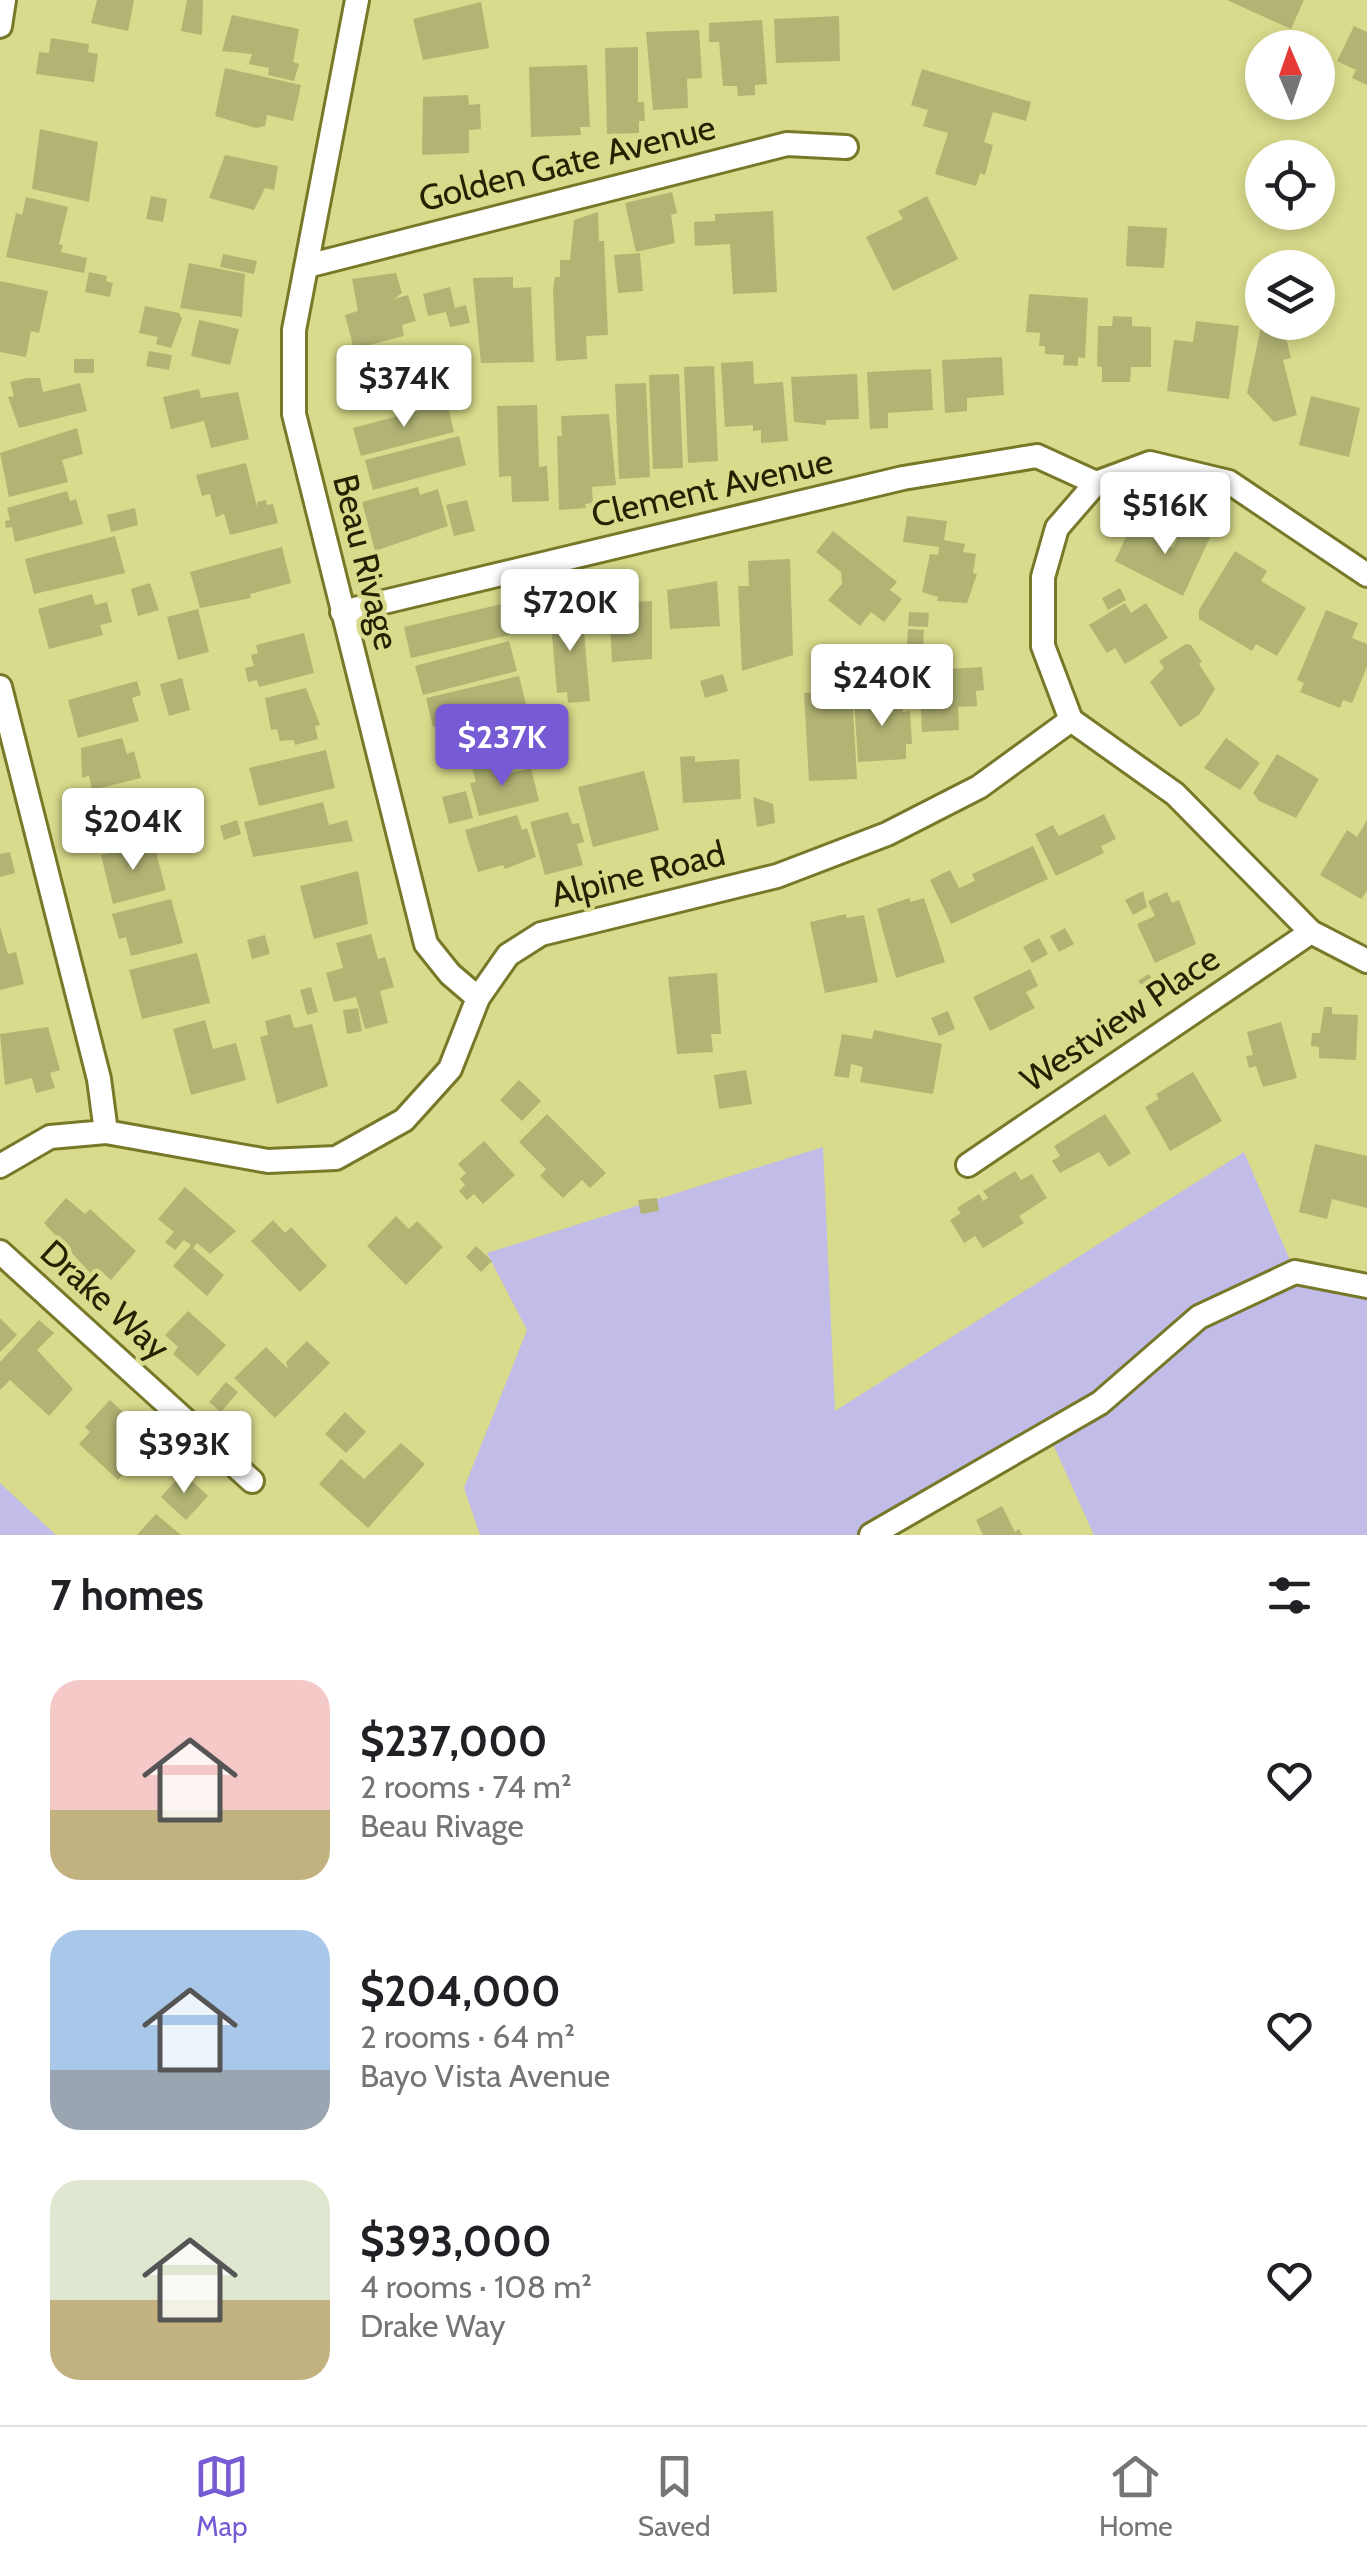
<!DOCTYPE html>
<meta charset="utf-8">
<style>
:root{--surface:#fff;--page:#f2f2f2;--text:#202124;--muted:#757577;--line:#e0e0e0;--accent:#775bd5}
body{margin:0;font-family:Cabin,sans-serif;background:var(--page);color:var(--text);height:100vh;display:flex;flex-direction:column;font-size:38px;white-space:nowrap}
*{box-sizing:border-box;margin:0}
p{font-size:32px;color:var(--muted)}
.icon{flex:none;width:55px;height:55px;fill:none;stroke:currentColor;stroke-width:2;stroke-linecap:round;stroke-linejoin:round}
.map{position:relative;height:1535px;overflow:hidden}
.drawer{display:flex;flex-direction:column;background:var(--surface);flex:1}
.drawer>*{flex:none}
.needle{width:65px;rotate:358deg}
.controls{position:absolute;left:1245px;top:30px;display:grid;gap:20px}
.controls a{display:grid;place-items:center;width:90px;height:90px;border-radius:50%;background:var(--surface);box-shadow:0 5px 15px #0003;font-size:50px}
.price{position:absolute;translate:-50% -85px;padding:0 22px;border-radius:10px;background:#fff;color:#222;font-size:32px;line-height:65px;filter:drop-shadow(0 2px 5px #0008)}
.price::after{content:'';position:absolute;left:50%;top:60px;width:30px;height:22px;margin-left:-15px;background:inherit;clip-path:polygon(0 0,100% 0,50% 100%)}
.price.current{background:var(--accent);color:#fff}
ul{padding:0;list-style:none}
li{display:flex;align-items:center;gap:30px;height:250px;padding:0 50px}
li span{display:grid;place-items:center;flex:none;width:280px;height:200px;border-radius:30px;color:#555}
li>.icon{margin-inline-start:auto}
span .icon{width:120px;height:120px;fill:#fffc;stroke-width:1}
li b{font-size:42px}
h2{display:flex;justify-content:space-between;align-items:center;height:120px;padding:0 50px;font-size:42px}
.tabs{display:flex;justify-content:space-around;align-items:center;height:140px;border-top:2px solid var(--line);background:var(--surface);font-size:28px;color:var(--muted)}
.tabs a{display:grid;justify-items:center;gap:5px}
.tabs .current{color:var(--accent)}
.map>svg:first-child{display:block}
</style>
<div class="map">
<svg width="1367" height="1535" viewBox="0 0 1367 1535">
<rect width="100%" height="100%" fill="#d8db8b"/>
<path fill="#c1bce8" d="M823,1147l12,264 409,-259 51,120 72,14v249h-273l-46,-102 -177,102h-391l-16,-47 63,-158 -40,-77z
M0,1483l56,52h-56z"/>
<path fill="#b2b474" d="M97,0h37l-6,31 -37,-8z
M187,0h16l-1,35 -21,-4z
M1227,0h77l-13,29z
M481,2l8,46 -66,12 -10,-41z
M232,15l67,14 -6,33 6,2 -5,17 -26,-6 1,-7 -20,-4 3,-10 -30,-3z
M839,16l1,45 -64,2 -2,-44z
M762,20l5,64 -12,1v10l-17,1 -1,-10h-14l-4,-44h-10v-19z
M1354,26l13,6v53l-15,-7 4,-8 -19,-9z
M699,30l3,48 -15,1 1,29 -35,2 -7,-78z
M51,38l38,6 -1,8 10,2 -4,28 -58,-8 3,-22 10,1z
M638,47v55h6l1,19h-6v12l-32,1 -2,-86z
M587,65l3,62h-10l1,8 -50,2 -2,-70z
M225,68l76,17 -8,36 -26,-6 -2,11 -9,2 -41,-12z
M922,69l109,33 -5,19 -33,-9 -9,30 9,3 -8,30 -5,-2 -4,13 -41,-12 13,-41 -25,-7 5,-16 -17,-5z
M468,95l1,10 11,-1 1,25 -12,1v23l-47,2 1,-58z
M40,129l58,13 -9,60 -57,-13z
M225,155l53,11 -4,24 -9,-2 -11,22 -45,-12z
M672,192l5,21 -6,2 4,28 -39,9 -11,-49z
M151,196l16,3 -4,23 -17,-3z
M927,196l31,63 -65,32 -27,-54 37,-18 -5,-8z
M26,197l42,10 -9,37 4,1 -2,7 26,6 -3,15 -78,-16 10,-44 6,2z
M773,211l4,81 -44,2 -3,-50 -35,2 -1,-24 21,-1v-7z
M598,212l1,29h5l4,94 -22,1 1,23 -31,2 -3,-71 2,-13h5v-17h10l4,-40z
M1128,226l39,2 -3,40 -38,-2z
M640,253l3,38 -25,2 -4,-38z
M223,254l34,7 -3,13 -34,-7z
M189,263l56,11 -3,43 -62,-9z
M89,272l18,4 -1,5 7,2 -3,14 -25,-5z
M396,273l6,20 -8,6 14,-4 8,26 -14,4 2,11 -50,13 -9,-34 13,-4 -6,-32z
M513,277v11l18,-1 3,75 -53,1 -8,-85z
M0,281l48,10 -9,42 -8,-2 -5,26 -26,-5z
M450,287l5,21 11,-3 4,18 -20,4 -4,-15 -18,4 -5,-22z
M1029,294l59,4 -3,60 -7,-1v9l-15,-1 1,-10 -19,-1v-8h-6l1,-13 -14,-1z
M145,306l34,7 3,6 -11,29 -15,-4 2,-7 -19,-4z
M1113,316l19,1v9l19,1v40h-20l-1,15h-28v-15l-5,-1 1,-40h14z
M199,320l40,9 -9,36 -39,-9z
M1196,321l43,5 -10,73 -62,-8 7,-51 19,2z
M1262,322h20l9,36 -8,2 14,55 -23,7 -27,-29z
M149,351l23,4 -3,15 -23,-4z
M1002,357l2,38 -37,3v13l-22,2 -3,-53z
M74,359h20v14h-20z
M753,361l1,23 29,-2 5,59 -27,2v-13l-8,1v-6l-28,2 -4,-64z
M422,362l2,6 14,-4 10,31 -36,11 -9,-32 2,-7z
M714,366l4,95 -30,2 -4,-96z
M931,369l2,41 -45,3v15l-18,1 -3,-57z
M679,374l4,94 -30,1 -4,-94z
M857,374l2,45 -33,1v5l-32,-3 -3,-45z
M27,378h13l3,14 37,-9 7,28 -68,17 -11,-31 6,-1 -4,-14z
M646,383l4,94 -31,2 -4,-95z
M199,389l2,9 37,-6 11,47 -38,9 -7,-27 -33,8 -8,-32z
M1311,396l49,12 -11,49 -50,-12z
M447,403l7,29 -93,24 -8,-28z
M537,405l2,62 8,-1 2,35 -37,1 -1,-26 -12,1 -2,-71z
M609,414l7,71 -24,2 1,16 -8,1 1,4 -27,2 -2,-74h5l-1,-20z
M77,428l6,26 -21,6 6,22 -59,15 -9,-44z
M459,436l7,29 -93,25 -8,-30z
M246,463l11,44v-5l9,-2 1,5 6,-1 5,19 -48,12 -6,-21 -8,3 -6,-23 -8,2 -6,-21z
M418,487l2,8 18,-6 10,37 -73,25 -13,-49z
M67,491l3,10 6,-2 7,25 -68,18 -3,-15 -6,1 -1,-7 5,-1 -3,-12z
M467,500l8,31 -21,5 -8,-31z
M135,508l3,17 -27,7 -4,-17z
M907,516l40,5 -3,19 21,4 -2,8 13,2 -3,19 4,1 -10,29 -30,-2 1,-4 -16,-5 8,-38 8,1 1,-8 -36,-5z
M1186,521l26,12 -29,63 -68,-35 15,-33 43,20z
M833,531l64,51 -7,8 12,9 -18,23 -13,-10 -11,14 -32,-26 14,-16 -1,-12 -25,-20z
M115,536l10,37 -91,21 -9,-35z
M282,547l9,36 -41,11 1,4 -51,10 -10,-36z
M1235,551l32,20 -6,10 45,27 -29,48 -21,-12 -4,7 -53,-32v-9z
M790,559l3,96 -51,16 -4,-85h11l-1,-25z
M717,581l3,45 -50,3 -3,-39z
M150,583l9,27 -21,6 -7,-27z
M1120,588l6,12 -18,10 -6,-12z
M92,594l3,11 12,-3 5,20 -12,3 3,10 -54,14 -11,-40z
M630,598v4l22,-1v58l-40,3 -3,-62z
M506,603l7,31 -102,24 -7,-31z
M1125,603l6,10 15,-10 22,35 -43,26 -10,-16 -8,5 -18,-28z
M582,608l8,93 -22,2 -1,-11 -10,1 -7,-82z
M198,609l11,43 -31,8 -11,-43z
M1326,610l32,13 -6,15 15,6v23l-15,36 -9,-3 -3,8 -40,-16 4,-9 -7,-3z
M909,612l20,1 -1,14 -20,-1z
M908,629l16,1 -1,16 -16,-1z
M304,633l10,40 -55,14 -2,-7 -9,2 -3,-14 9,-2 -3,-11 7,-2 -2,-8z
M509,641l8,30 -94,24 -8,-29z
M1186,644l5,1 11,17 -3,2 16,25 -16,26 -19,12 -30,-45 14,-14 -5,-7z
M982,667l2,23 -8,1 1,15 -19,1 1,23 -37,2 -3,-61z
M723,674l5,17 -23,7 -5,-17z
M519,676l7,28 -93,23 -7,-29z
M182,678l8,32 -21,6 -9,-32z
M137,681l4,14 -9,3 7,23 -61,17 -10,-38z
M306,688l14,37 -5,1 3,13 -23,6 -1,-5 -14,1 -3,-12 -6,1 -6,-32z
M852,691l5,88 -48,2 -5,-88z
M902,696l1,16 7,-1 2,33h-6v15l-48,3 -4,-63z
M530,708l7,29 -93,24 -8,-30z
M122,738l5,16 7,-3 7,27 -49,12 -3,-14 -7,2 -1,-30z
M1226,738l34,25 -20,27 -36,-22z
M326,750l9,38 -76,18 -10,-38z
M1277,754l42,25 -23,39 -37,-17 -6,-8z
M695,756v6l44,-3 2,40 -58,4 -3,-46z
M498,761l4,14 29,-7 8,33 -60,15 -9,-33 6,-1 -4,-14z
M644,771l15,59 -66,17 -15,-60z
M150,790l10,41 -58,13 -10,-41z
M466,791l7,27 -24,6 -7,-27z
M753,797l20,7 2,19 -18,4z
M323,802l6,23 18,-5 6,21 -100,16 -9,-35z
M568,812l4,12 7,-1 5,19 -7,2 6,21 -38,10 -15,-53z
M1104,814l12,25 -15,7 3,7 -48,23 -21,-42 18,-9 6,11z
M517,815l5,15 5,-2 9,29 -31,12 -2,-4 -25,7 -13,-42z
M237,820l4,14 -17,6 -4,-14z
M1367,820v71l-6,8 -41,-24 27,-45 10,7z
M153,841l13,49 -53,14 -12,-49z
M1033,846l15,33 -97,45 -21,-44 20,-10 9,18 16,-7 -3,-7z
M10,852l5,21 -15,4v-23z
M358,871l10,53 -54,15 -14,-53z
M1143,891l4,16 -14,8 -8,-15z
M1167,892l5,11 7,-3 17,44 -41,19 -18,-39 18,-8 -7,-15z
M909,898l2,4 13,-4 21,64 -49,16 -19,-69z
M171,899l12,44 -52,13 -5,-19 -7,2 -7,-25z
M846,914l1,4 17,-3 14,67 -53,11 -15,-71z
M0,927l8,27 8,-2 8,32 -24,6z
M1065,928l9,16 -15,8 -9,-16z
M371,934l7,25 7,-2 9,30 -14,4 8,32 -23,6 -9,-32 -22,5 -8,-29 17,-5 -7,-25z
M265,935l5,19 -18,5 -5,-19z
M1039,938l9,16 -16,9 -9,-16z
M197,953l13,50 -68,16 -13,-49z
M1030,969l8,17 -12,6 9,16 -45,23 -17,-34z
M717,973l4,61h-10l2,18 -36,2 -9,-77z
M1149,974l11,16 -10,7 -12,-16z
M311,987l7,25 -11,3 -7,-25z
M1324,1007h8v7l26,1 -2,45 -37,-2v-11l-8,-1 1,-13h8z
M358,1008l4,23 -15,3 -4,-24z
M948,1011l7,18 -16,7 -8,-18z
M290,1014l4,14 18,-4 16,62 -51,18 -17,-67 8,-2 -3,-14z
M205,1020l8,29 23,-6 10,37 -55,15 -18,-66z
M1281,1022l16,56 -34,9 -7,-21 -7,2 -3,-12 7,-1 -6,-23z
M48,1027l12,43 -10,3 5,15 -19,5 -4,-15 -27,7 -5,-51z
M874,1030l68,14 -9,50 -73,-12 3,-15 -12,-3 -2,14 -15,-2 8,-42 30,5z
M746,1070l6,34 -33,5 -5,-34z
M1193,1072l29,49 -52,30 -25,-44 14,-8 -3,-5z
M519,1080l22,21 -19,20 -22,-21z
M547,1114l59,59 -16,15 -8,-8 -19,18 -23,-22 6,-7 -27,-27z
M1105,1114l26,39 -22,14 -10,-15 -39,21 -8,-12 8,-5 -6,-10z
M484,1141l31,34 -32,29 -9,-10 -7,6 -8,-9 6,-6 -5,-6 6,-6 -8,-9z
M1315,1144l52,12v52l-35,-9 -5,20 -28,-7z
M1015,1171l6,9 11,-6 15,24 -28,18 5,7 -41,25 -8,-12 -11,7 -14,-23 11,-7 -4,-5 22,-14 4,7 5,-3 -5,-7z
M185,1187l51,44 -26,23 -13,-11 -4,5 31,27 -17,21 -34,-30 18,-21 -7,-5 -9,10 -10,-8 9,-10 -16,-13z
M66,1198l19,16 5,-5 46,42 -25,29 -11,-10 -6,7 -50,-54z
M657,1198l2,13 -18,3 -3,-14z
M396,1216l13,13 8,-8 26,26 -37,38 -39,-39z
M273,1220l12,13 6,-6 36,39 -27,26 -49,-51z
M476,1246l16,15 -11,11 -15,-15z
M188,1311l38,34 -28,31 -25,-22 5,-7 -13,-12z
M0,1318l17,17 -17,17z
M39,1320l15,13 -17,17 36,39 -24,27 -39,-36 -10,10v-28z
M307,1341l23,22 -55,55 -41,-40 32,-31 22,22 -2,-7z
M226,1382l12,10 -17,20 -12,-10z
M110,1400l15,14 -8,8 29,27 -28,31 -39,-36 11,-12 -5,-5z
M345,1412l21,20 -20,21 -21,-19z
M401,1443l24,21 -57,64 -49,-44 22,-25 23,20z
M183,1472l25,24 -22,24 -25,-23z
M1002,1506l13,26 4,-3 3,6h-39l-7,-15z
M156,1514l25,21h-44z"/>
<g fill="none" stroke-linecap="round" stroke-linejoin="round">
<g stroke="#777828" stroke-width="28">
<path id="minor" d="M357,0l-63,330v84l132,530 24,30 28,24
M0,26l4,-26
M307,266l480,-122 59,3
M1367,575l-138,-93 -79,-19 -54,20 -39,45 -14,49v69l28,74 104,74 136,138 56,29
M342,612l561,-134 134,-22 59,27
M0,687l99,392 7,53
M968,1165l343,-233
M0,1166l50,-29 56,-5 162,29 68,-3 68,-38 46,-51 28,-71 30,-43 33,-21 236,-58 110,-42 92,-47 92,-67
M0,1252l252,229
M871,1535l229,-132 99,-86 96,-45 72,14"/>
</g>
<use href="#minor" stroke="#fff" stroke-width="22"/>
</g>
<g text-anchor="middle" stroke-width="9" stroke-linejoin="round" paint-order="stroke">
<g font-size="35" fill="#232302" stroke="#d8db8b">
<text transform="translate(567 163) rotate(-14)" y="12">Golden Gate Avenue</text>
<text transform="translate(712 488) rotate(-13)" y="12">Clement Avenue</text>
<text transform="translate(366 562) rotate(76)" y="12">Beau Rivage</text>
<text transform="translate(638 874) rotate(-14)" y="12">Alpine Road</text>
<text transform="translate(1120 1019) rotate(-34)" y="12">Westview Place</text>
<text transform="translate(105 1300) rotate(42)" y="12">Drake Way</text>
</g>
</g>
</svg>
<div class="controls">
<a><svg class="needle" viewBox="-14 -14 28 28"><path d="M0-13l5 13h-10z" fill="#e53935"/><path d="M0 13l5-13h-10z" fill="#757577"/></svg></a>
<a><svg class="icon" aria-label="locate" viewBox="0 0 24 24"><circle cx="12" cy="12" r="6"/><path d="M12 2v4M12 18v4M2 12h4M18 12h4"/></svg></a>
<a><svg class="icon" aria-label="layers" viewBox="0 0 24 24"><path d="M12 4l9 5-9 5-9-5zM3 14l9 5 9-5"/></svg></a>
</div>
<b class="price" style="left:404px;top:430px">$374K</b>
<b class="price" style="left:1165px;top:557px">$516K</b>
<b class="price" style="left:570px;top:654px">$720K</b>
<b class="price" style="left:882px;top:729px">$240K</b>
<b class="price current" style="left:502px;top:789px">$237K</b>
<b class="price" style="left:133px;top:873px">$204K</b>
<b class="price" style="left:184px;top:1496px">$393K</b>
</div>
<section class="drawer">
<h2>7 homes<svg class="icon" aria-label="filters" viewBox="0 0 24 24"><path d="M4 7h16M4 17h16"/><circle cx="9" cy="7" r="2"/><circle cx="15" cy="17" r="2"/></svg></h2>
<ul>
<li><span style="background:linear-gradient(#f6c9c9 65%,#c2b280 0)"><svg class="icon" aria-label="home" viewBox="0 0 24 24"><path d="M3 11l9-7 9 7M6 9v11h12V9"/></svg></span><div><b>$237,000</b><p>2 rooms · 74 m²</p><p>Beau Rivage</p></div><svg class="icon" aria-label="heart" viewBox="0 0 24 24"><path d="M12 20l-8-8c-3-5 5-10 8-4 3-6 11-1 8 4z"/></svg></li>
<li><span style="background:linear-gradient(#a9c7e8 70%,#9aa5b1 0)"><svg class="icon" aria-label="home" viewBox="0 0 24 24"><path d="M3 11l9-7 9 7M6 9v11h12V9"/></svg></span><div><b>$204,000</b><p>2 rooms · 64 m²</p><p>Bayo Vista Avenue</p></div><svg class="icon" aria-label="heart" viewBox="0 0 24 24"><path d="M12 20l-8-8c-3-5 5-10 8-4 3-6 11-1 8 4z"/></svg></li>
<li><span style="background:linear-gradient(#dfe7d0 60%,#c2b280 0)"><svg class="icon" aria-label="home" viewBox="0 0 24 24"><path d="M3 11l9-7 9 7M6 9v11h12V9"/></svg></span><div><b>$393,000</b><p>4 rooms · 108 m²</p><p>Drake Way</p></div><svg class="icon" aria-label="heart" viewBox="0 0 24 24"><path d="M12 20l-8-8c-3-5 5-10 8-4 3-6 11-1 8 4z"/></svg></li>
</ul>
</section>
<nav class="tabs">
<a class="current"><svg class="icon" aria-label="map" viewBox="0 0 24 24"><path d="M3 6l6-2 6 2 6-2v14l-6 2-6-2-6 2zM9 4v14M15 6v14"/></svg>Map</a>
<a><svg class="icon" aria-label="saved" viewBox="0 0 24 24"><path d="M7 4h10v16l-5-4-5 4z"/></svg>Saved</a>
<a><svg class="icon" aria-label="home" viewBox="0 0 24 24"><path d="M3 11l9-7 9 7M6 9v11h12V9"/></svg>Home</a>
</nav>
